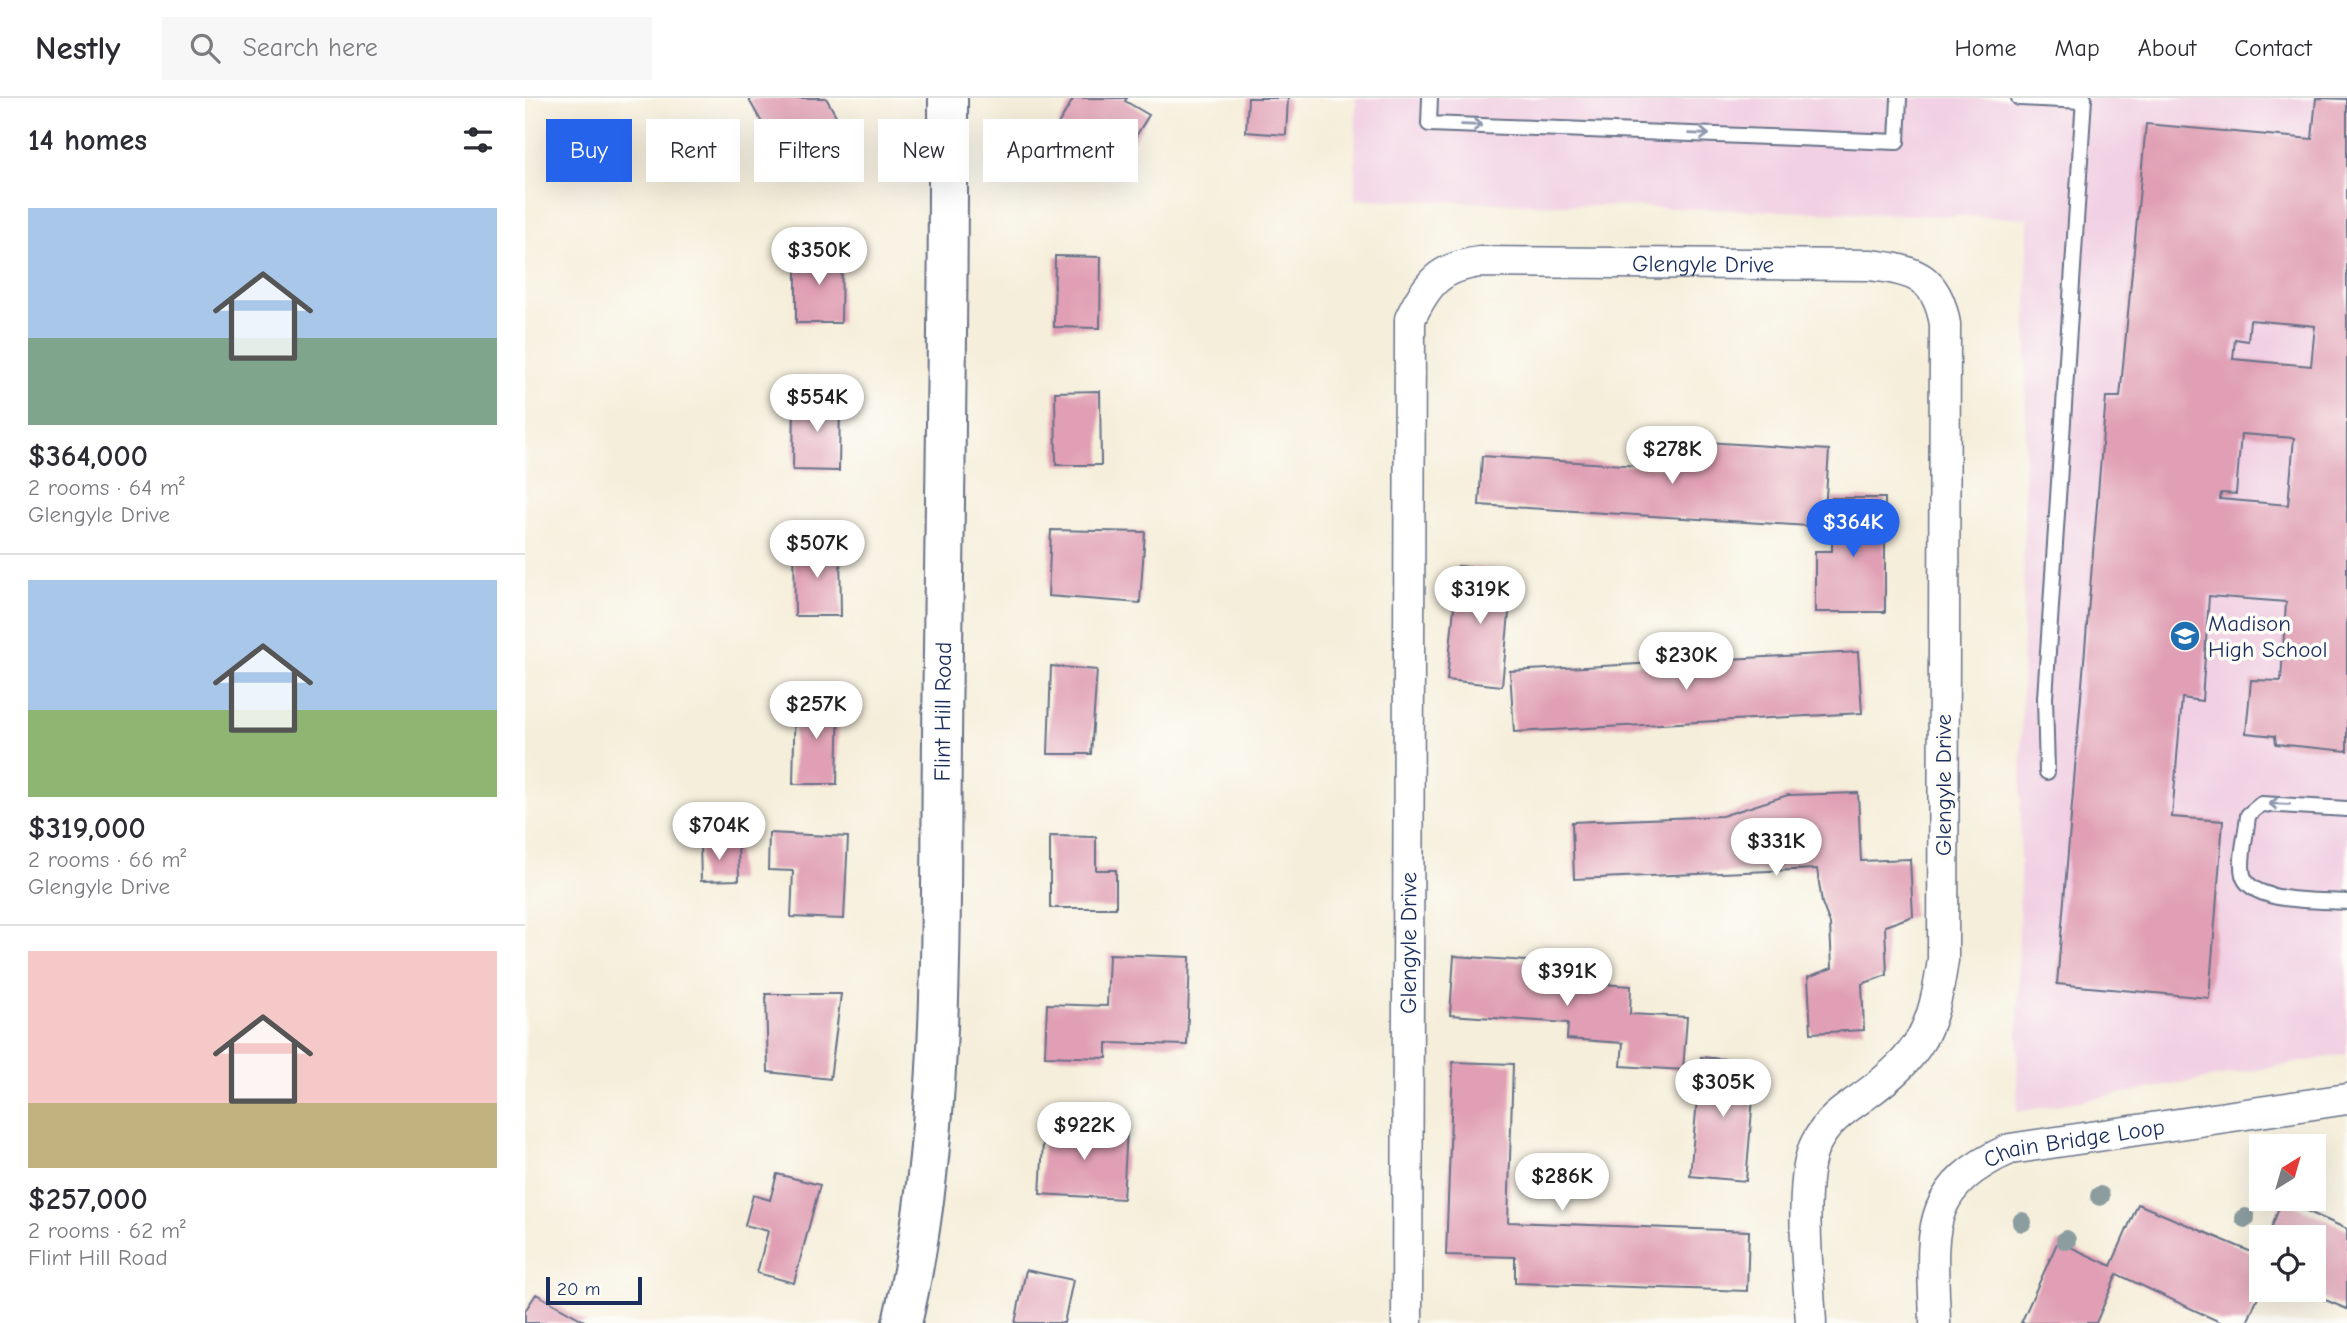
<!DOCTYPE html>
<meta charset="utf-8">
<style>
:root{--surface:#fff;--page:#f7f7f7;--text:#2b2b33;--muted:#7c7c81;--line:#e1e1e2;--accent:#2563eb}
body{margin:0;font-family:"Comic Neue",sans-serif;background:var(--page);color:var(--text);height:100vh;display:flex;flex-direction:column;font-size:26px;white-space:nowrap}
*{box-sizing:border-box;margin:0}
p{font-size:23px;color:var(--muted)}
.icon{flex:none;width:38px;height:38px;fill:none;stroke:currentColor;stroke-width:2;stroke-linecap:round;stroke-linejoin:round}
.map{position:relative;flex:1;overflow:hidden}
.drawer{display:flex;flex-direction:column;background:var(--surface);width:525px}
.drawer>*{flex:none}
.banner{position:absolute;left:21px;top:21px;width:665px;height:63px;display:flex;gap:14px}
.needle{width:46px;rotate:37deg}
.buttons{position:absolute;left:1724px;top:1036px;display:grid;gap:14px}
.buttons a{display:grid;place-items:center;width:77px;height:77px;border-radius:0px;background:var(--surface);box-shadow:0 7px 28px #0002;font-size:35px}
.scale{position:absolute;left:21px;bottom:18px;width:96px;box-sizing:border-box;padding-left:7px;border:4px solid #1b2f5e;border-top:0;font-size:19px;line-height:24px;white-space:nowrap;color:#1b2f5e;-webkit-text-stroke:5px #fdfcf7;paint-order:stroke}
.price{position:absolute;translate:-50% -60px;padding:0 16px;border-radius:24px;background:#fff;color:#222;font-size:23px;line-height:46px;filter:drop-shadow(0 2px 4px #0008)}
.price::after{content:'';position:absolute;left:50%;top:42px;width:21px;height:16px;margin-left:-10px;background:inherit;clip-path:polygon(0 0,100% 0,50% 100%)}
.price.selected{background:var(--accent);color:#fff}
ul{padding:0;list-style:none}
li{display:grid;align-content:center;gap:14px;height:371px;padding:0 28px}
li+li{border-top:2px solid var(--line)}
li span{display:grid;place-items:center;height:217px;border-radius:0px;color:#555}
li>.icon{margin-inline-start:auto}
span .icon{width:126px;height:126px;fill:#fffc;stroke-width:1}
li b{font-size:30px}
h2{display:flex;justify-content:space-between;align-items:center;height:84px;padding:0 28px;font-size:30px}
.tag{padding:0 24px;border-radius:0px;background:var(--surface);box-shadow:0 7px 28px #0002;font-size:24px;line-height:63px}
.tag.selected{background:var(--accent);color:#fff}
header{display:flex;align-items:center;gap:42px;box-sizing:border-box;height:98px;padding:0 35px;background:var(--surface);border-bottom:2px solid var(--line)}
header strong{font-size:33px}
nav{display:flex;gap:38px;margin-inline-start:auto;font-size:24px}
.search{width:490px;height:63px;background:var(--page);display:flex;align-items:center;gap:18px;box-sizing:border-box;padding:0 24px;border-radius:0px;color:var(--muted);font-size:26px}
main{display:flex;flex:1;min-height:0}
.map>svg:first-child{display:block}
</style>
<header>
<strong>Nestly</strong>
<div class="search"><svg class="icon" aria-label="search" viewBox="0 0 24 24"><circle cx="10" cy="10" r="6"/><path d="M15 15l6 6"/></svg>Search here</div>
<nav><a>Home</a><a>Map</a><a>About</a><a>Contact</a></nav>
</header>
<main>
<section class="drawer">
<h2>14 homes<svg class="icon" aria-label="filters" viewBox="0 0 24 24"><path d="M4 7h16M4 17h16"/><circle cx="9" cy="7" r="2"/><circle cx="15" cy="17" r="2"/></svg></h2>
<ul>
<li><span style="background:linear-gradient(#a9c7e8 60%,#7fa58c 0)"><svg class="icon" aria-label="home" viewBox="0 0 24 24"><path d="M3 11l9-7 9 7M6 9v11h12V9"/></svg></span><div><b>$364,000</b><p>2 rooms · 64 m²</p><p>Glengyle Drive</p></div></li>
<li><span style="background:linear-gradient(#a9c7e8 60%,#8fb573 0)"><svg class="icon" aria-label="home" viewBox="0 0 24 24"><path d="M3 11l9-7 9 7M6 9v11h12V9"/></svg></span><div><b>$319,000</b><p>2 rooms · 66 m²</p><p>Glengyle Drive</p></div></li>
<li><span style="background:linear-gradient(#f6c9c9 70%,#c2b280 0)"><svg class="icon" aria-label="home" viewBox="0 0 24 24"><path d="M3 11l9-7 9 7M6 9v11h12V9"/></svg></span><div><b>$257,000</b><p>2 rooms · 62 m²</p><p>Flint Hill Road</p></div></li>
</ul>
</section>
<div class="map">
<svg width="1822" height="1225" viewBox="0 0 1822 1225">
<rect width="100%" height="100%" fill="#fdfcf7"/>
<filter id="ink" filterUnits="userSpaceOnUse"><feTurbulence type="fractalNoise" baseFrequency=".0143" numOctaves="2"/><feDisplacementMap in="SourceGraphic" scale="14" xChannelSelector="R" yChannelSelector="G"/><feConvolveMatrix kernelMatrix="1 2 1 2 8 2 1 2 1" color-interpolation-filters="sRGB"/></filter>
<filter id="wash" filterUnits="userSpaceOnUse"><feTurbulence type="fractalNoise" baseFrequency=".00686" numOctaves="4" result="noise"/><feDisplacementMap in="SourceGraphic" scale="28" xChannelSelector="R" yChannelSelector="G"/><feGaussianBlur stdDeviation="1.57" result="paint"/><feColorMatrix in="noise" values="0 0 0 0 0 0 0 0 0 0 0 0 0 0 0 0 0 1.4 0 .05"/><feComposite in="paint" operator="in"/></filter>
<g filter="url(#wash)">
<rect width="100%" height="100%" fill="#f5eeda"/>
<path fill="#f1d0e3" d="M831,0h991v956l-330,58 11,-894 -673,-19z"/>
<g id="blocks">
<path fill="#e09fb4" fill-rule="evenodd" d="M228,0h73l21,37 -59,33 -39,-68z
M549,0h53l-2,3 24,14 -23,37 -28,-17 -6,10 -34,-21z
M723,0h40l-2,37 -40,-3z
M1791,0l31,1v652l-71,-7 -1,-8 -29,-3 5,-53 30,1 5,-79 -77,-6 -7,105 -20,-3 -10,119 51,4 -14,177 -152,-14 49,-587h14l26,-273 166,15zM1725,222l65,6 -4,40 -78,-7 2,-20 13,2zM1716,336l53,4 -6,67 -68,-6 1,-6 15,1z
M271,154h46l-1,71h-45z
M530,158l46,1 -1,71 -46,-1z
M575,293l1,74h-45l-1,-73z
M269,299l46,1 -1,73 -46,-1z
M1181,344l123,8 -5,77 -345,-22 3,-49 222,14z
M1307,400h53v114h-70v-61h17z
M526,432l94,2 -5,71 -92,-7z
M269,445l46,1 1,72h-46z
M933,468l55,6 -11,114 -55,-6z
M1333,554l4,61 -348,19 -4,-61z
M526,568l46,4 -6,84h-43z
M270,599l44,1 -2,86h-44z
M1333,695l3,68 49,-2 3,57 -28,10 2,49 -25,9 2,46 -53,3 -3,-56 24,-9 -2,-44 -8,-21 -5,-34 -243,10 -2,-57 150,-6 66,-21z
M244,735l79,4 -4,82 -53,-2 2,-46 -25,-1z
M525,738l46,1v33h20v38h-66z
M213,744l1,38 -38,1 -1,-38z
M584,856l81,3 -3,88 -80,-2v15l-62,-2 2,-52 60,2z
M929,858l118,8 -1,18 60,4 -1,28 57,3 -4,53 -62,-4 2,-23 -56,-4 1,-16 -118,-8z
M241,896h75l-11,85 -62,-7z
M1176,959l55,5 -10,119 -56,-5z
M928,964l60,2 -5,158 241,9 -2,60 -232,-8v-26l-69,-2z
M519,1028l83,4 -4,69 -83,-5z
M252,1076l43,11 -26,98 -37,-10 11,-42 -23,-6 8,-30 17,5z
M1757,1102l65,29v80l-46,-19h12v-53h-45z
M1613,1106l123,52v33l-14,34h-25l-105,-49 -21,49h-75l37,-82 53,25z
M501,1172l47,10 -9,43h-49z
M11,1196l52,29h-63v-12z"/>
</g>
</g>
<g filter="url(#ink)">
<use href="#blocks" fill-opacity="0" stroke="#677289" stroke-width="2"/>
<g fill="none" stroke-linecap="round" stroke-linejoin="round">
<g stroke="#677289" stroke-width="18">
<path id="lane" d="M905,0l-1,26 468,18 2,-44
M1494,0l65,3
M1522,674l-2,-74 39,-600
M1822,711l-86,-5 -13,11c-1,17 -9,43 -5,60 8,29 78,25 104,27"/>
</g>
<g stroke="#677289" stroke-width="33">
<g id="street">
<path id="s1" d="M882,1225l3,-1004c17,-36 30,-52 70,-57l390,3c45,5 67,12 75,59l-2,636c-10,69 -21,94 -79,136 -20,14 -36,24 -48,47 -19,36 -7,137 -5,180"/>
<path id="s2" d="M1410,1225c-2,-86 -16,-134 75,-174l337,-50"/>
</g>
</g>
<g stroke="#677289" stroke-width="42">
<g id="secondary">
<path id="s3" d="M377,1225c44,-185 38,-394 40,-583 2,-214 7,-428 6,-642"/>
</g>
</g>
<use href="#lane" stroke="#fff" stroke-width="14"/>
<use href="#street" stroke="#fff" stroke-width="30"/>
<use href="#secondary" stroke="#fff" stroke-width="38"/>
</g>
<g fill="#8c9d9f">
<circle cx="1575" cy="1098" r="10"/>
<circle cx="1720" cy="1120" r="10"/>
<circle cx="1497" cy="1124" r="10"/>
<circle cx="1541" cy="1142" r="10"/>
</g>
<defs><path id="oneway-shaft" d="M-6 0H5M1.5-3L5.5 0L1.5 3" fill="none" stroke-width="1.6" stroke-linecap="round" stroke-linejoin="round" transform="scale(1.75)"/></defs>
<g stroke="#8d97ae">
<use href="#oneway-shaft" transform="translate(947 27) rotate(2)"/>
<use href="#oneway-shaft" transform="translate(1174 36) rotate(2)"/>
<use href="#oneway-shaft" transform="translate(1754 706) rotate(-178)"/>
</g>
</g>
<defs>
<g id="school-disc" transform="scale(1.575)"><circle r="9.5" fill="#1f6fb2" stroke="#fdfcf7"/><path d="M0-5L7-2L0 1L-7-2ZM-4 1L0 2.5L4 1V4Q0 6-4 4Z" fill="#fff"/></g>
</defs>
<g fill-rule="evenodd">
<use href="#school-disc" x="1660" y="538"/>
</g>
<g text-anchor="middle" stroke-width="7" stroke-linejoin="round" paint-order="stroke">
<g font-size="23" fill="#1b2f5e" stroke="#fdfcf7">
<text dy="8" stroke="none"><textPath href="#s1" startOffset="1323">Glengyle Drive</textPath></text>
<text dy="8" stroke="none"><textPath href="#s3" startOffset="614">Flint Hill Road</textPath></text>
<text transform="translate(1418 687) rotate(-90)" y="8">Glengyle Drive</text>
<text dy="8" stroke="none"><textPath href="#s1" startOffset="380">Glengyle Drive</textPath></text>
<text dy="8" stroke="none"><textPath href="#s2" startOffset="273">Chain Bridge Loop</textPath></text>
</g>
<g font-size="23" fill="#1b2f5e" stroke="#fdfcf7" text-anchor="start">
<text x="1683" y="533">Madison<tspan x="1683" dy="26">High School</tspan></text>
</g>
</g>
</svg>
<div class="buttons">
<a><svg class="needle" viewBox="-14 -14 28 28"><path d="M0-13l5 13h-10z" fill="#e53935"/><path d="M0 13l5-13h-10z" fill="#7c7c81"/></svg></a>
<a><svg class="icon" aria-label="locate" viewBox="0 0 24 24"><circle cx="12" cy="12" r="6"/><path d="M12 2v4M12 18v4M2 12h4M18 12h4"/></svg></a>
</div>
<div class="scale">20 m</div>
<b class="price" style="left:294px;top:189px">$350K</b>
<b class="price" style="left:292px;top:336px">$554K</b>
<b class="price" style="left:1147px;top:388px">$278K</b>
<b class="price selected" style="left:1328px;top:461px">$364K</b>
<b class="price" style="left:292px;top:482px">$507K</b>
<b class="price" style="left:955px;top:528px">$319K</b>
<b class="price" style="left:1161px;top:594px">$230K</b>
<b class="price" style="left:291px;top:643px">$257K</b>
<b class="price" style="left:194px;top:764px">$704K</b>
<b class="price" style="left:1251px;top:780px">$331K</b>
<b class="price" style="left:1042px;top:910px">$391K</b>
<b class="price" style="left:1198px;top:1021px">$305K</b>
<b class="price" style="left:559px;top:1064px">$922K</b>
<b class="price" style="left:1037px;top:1115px">$286K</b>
<div class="banner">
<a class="tag selected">Buy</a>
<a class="tag">Rent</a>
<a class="tag">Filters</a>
<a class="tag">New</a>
<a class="tag">Apartment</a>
</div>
</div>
</main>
